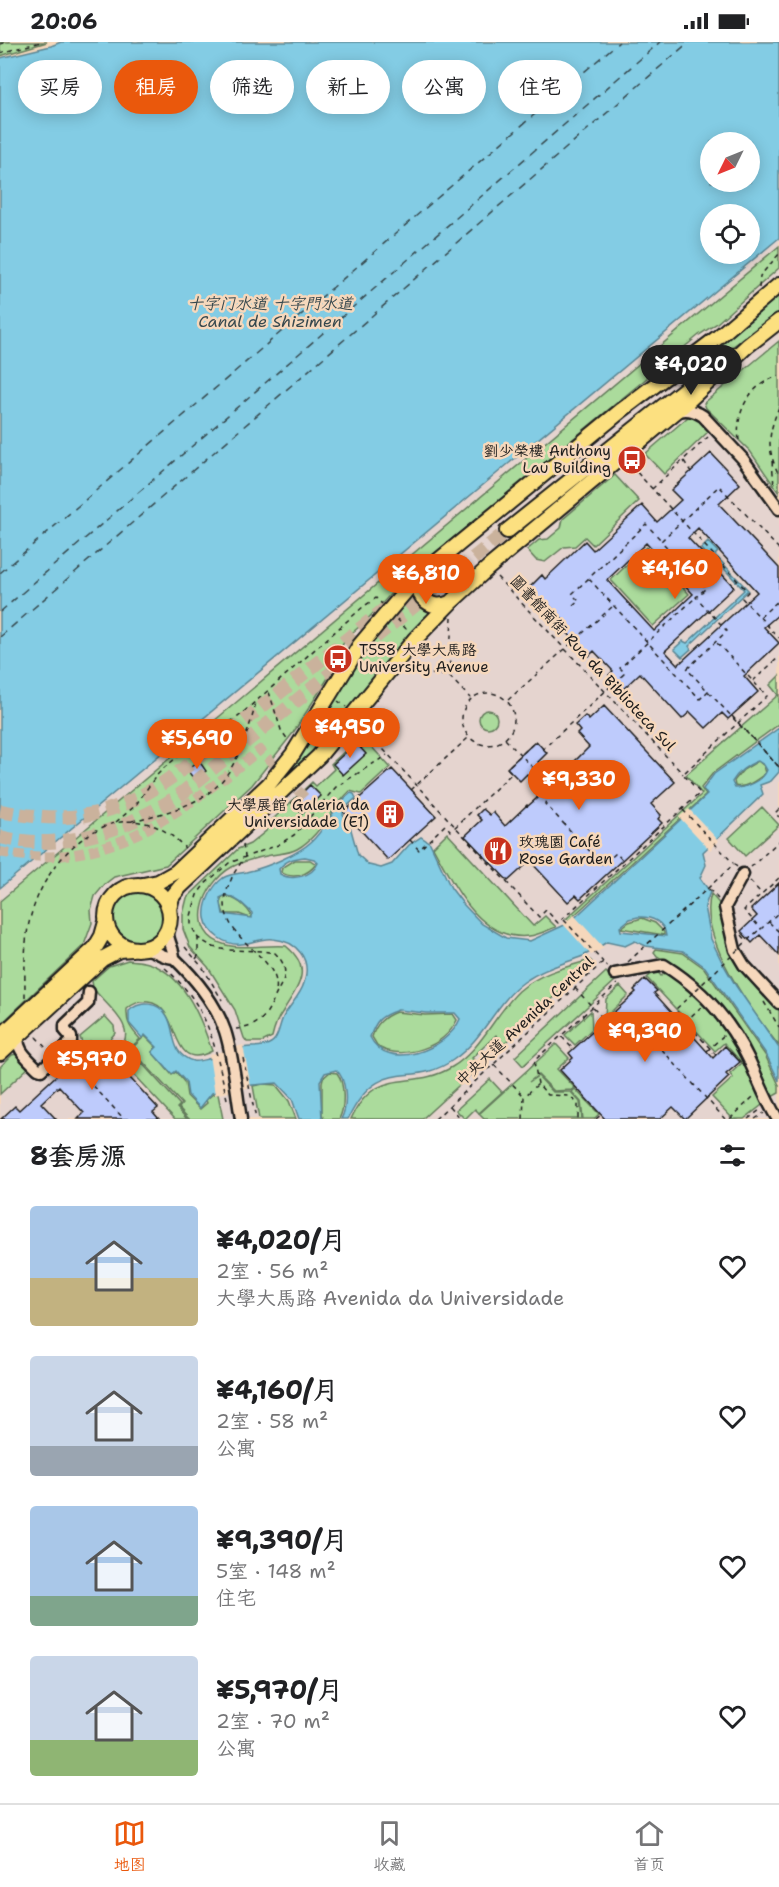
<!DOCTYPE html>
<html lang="zh">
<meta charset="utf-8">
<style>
:root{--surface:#fff;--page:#f2f2f2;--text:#202124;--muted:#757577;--line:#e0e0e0;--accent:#ea580c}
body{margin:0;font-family:"Shantell Sans","LXGW WenKai TC",sans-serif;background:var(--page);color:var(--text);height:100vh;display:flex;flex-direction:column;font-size:22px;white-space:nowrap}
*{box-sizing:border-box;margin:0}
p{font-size:20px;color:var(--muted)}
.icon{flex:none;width:33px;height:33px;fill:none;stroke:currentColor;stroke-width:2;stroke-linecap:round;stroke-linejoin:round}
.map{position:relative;height:1077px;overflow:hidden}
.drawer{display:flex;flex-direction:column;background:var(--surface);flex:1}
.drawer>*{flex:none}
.hud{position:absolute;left:18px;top:18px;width:744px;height:54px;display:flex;gap:12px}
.needle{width:39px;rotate:227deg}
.controls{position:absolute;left:700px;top:90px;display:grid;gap:12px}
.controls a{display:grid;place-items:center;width:60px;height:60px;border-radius:50%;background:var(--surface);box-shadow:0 3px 15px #0003;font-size:30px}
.price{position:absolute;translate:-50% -51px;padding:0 14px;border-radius:21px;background:var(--accent);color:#fff;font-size:20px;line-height:39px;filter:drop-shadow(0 2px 3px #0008)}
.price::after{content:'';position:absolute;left:50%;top:36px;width:18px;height:14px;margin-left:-9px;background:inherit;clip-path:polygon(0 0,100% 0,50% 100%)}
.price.active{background:#222;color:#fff}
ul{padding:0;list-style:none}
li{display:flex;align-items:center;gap:18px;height:150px;padding:0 30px}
li span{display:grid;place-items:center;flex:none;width:168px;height:120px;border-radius:6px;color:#555}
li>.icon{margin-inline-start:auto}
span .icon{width:72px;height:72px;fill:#fffc;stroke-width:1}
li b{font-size:26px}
h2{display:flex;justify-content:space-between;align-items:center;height:72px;padding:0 30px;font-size:26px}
.tag{padding:0 21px;border-radius:27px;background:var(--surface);box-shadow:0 3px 15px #0003;font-size:21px;line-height:54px}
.tag.active{background:var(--accent);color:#fff}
.status{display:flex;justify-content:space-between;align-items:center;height:42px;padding:0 30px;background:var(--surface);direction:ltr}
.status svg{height:16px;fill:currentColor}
.tab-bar{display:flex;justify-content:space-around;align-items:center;height:84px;border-top:2px solid var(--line);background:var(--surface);font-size:16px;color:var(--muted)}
.tab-bar a{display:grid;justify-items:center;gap:3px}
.tab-bar .active{color:var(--accent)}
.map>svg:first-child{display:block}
</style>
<div class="status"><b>20:06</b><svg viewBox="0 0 49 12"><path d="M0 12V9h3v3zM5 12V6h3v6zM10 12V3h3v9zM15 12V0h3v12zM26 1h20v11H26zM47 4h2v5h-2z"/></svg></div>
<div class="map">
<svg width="779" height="1077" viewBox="0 0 779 1077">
<rect width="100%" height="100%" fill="#f6d8bc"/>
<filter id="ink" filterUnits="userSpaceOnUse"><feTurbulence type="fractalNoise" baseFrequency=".0167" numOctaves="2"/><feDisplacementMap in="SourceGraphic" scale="12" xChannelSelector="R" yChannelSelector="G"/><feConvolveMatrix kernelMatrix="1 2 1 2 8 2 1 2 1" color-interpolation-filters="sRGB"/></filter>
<g filter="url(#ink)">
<path fill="#e5d4cf" d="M779,196v881h-779v-231z"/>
<path fill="#abdb9c" stroke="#647c5c" stroke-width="1.5" d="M0,0h47l-47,14z
M779,204v22l-63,56 -17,11 -291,240 -43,47 -18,15 -14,24 -5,17 -35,55 -41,52 -86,80 -52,12 -9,7 -10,12 -4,14 1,13 -8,22 -84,80v-124z
M779,254v18l-69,48 -4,-1v-3z
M779,299v152l-29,-42 -44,-43 -2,-5z
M695,369l16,18 -47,45 -19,-20z
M615,433l24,26 -46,44 -8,-8 -10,9 -11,1 -19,15 -9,-2 -9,-10 12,-10 9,-1 13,-11 2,-9z
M646,505l43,47 -36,32 -42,-46z
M413,550l7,14 16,5 -124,144 -147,141 -4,-6 125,-114 22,-31 44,-82z
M779,634v48l-66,49 -12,15 5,7 -137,125 -3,-1 136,-125 -16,-19 92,-80 -8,-10z
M479 677a9 9 0 1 1 18 0a9 9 0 1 1-18 0Z
M358,690l32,35 -29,27 -11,-3c-20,19 -29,44 -53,58 -9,5 -16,4 -26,6 -11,2 -29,7 -39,12 -29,16 -48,67 -6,78 17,5 42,-1 60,1 28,23 12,40 -3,65 -6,8 -9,17 -11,26l-10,5h-15l-3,-4 -9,-28 -27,-43 -18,-20 -7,-18v-15l4,-16 51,-49 12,-5 16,-13 2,-7 44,-42 4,4 18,-17 -3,-5 16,-15 3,-9z
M758,719l6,5 2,7c-8,6 -20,16 -31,13l-1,-5 9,-11z
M762,765l17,18 -34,31 -16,-18z
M447,791l86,93 12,-10 11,11c-9,3 -17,8 -27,9 -50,6 -76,-53 -96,-89z
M295,818h15l6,4c-8,11 -23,16 -35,8l1,-4z
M111 875a27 27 0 1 1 54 0a27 27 0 1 1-54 0Z
M711,852l12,14 10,43 46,54v41c-26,-33 -82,-109 -68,-152z
M223,854c12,1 24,10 29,21l-2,1 -11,-4h-15l-4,-12z
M642,876l13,5 9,9v3l-43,-7 8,-6z
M656,907l27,4 21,15 61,87 14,30v8l-9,5 -58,-100 -26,-25 -29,-17 -3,-4z
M128,918c10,1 19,1 28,6 31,15 46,55 56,85 -45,24 -29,-45 -64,-49 -9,-1 -14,1 -21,7 -1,14 4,20 13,30l-11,10 51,56 -3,3 10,11h-12l-72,-77 -6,5 -7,-6 -10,10 2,-8 -2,-6 25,-21 9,10 1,7 -5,6 8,10c22,-18 -9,-42 -21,-56l-4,-6 -1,-6 17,-15z
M590,918l2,2 -88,82 -8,-9 -24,23 8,8 -58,53h-71c25,-55 61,-27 101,-52 30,-18 42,-52 67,-76 19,-17 46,-24 71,-31z
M656,928l5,6 7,-5 29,22 35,40 34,69 -22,17h-11l-21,-22 21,-19 -3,-4 12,-11 -18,-20 -9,8 -68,-73z
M606,930l9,9 -92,85 -8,-9z
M620,944l8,9 -23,23 1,-19z
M591,969l1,18 -17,16 -10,-10z
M396,970l29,3 28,-1 4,6c-13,27 -53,41 -79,27l-6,-10c4,-13 11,-20 24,-25z
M145,994l11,11 -4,5 20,23 4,-3 9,11 2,13 13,13 7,-6 -1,-3 7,-6h5l5,25h-34l-10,-11 3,-4 -51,-55z
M556,1002l13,14 -12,11 18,19 -3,2 -18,1 -16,-16 -9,7 9,-6 15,16h18l9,10 2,17h-98l-5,-5z
M16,1012l13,13 -29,27v-27l12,-12z
M330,1030l7,1c8,10 8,35 2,46h-15l-2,-4v-33l1,-4z
M490,1037l12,13 -23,21 -4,-4 -10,10 -9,-9z
M263,1042l13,1 13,16 7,18h-37l-6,-33z
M575,1047l24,25 -5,5h-11l-2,-17 -9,-10z"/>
<path fill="#83cce4" stroke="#5a8694" stroke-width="1.5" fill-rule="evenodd" d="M61,0h718v196l-779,650v-830l51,-12zM750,100v40h-39v-40zM750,172v40h-39v-40z
M708,500l10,10 -3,3 33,35 -59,56 2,3 -9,8 -8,-8 9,-8 4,2 57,-53 -31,-33 -3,2 -9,-10z
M779,686v44l-8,9 -11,4 3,9 -60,58 3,13 -6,13 10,14 -5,14 6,33 11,23 14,24 43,62v33l-13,-27 -61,-87 -22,-16 -37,-5 -11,-5 -10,5 -18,-4c-8,5 -16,10 -24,14 -20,8 -41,13 -59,26 -29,21 -39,56 -71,78 -43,30 -73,-7 -105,59h-7c7,-12 6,-41 -5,-49l-11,3 -5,8 2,38h-23l-7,-20 -15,-16 -37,3 -28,7 -12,15 -12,-13 -2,-13 -10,-11 -4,3 -20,-22 5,-5 -12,-12 -3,3 -13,-15v-12c11,-11 30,-9 38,5 9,14 2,38 26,45 10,2 37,-10 48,-13 11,-2 27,1 34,-9 5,-8 5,-18 10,-25 6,-10 16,-20 19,-31 8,-24 -7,-42 -31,-44 -10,-2 -20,4 -31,5 -16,2 -34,-10 -37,-26 -2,-14 7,-32 18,-40 8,-5 18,-4 27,-7 17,-4 48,-17 61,-29 16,-14 23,-37 40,-49l3,1 2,4 -12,11 -1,5 7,12 8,29 11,10 12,3 11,-4 17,-19 12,-8 9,6 21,45 13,17 18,19 24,14 24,3 39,-18 138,-128 -4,-6 11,-15zM758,719l6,4 3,5c-4,11 -21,18 -32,18l-3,-6c6,-10 15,-17 26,-21zM305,815l9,2 4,4c-6,14 -26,18 -38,11l-1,-5c7,-9 15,-11 26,-12zM226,853c11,3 18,10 26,18v5l-29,-4 -3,-16zM638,875c13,-1 27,5 28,19l-45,-5 -1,-4 10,-8zM398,968l28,3h29l5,6c-12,30 -73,54 -90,18 6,-17 10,-21 28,-27z"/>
<path fill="#f6d8bc" d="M689,767l30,32 -9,9 -31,-33z
M574,873l30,33 -13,7 -28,-31z
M243,1003l8,42 -36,8 -6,-40z"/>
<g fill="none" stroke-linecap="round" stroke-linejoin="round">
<path stroke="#36484e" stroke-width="1.5" stroke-dasharray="8 6" stroke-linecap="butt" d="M0,531l619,-531
M0,570l660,-570
M0,595l689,-595"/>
</g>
<path fill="#becbfc" stroke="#1c1c1c" stroke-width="1.5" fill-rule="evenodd" d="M711,411l29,31 -21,20 60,64v46l-15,13 15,16 -35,33 14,16 -30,27 -6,-6 -16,15 -16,-16 -8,7 -42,-46 -18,17 -13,-15 4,-4 -19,-20 -5,5 -26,-28 4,-4 -24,-25 -2,2 -12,-13 13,-13 3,4 40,-38 8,9 49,-45 15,17 24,-22 -10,-10zM698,486l59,64 -79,73 -13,-14 69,-64 -46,-49zM646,501l47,51 -39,37 -47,-51z
M604,664l71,76 -24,22 10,11 -3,4 4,4 -82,76 -4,-4 -8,7 -38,-41 -22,20 -43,-45 17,-16 -5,-5 6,-6 7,6 3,-3 12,14 22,-21 1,1 9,-8 3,-11 -13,-13 -7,7 -13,-13 29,-27 11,12 -9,9 13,13h10l28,-28 -12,-13 3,-3 -5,-6 10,-9 4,4z
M356,701l10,11 -23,21 -10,-11z
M199,719l7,10 -12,8 -7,-9z
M392,727l44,47 -48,44 -44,-48z
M310,743l11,11 -19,18 -10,-11z
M779,841v72l-19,-20 -8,8 -11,-12 16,-15 -6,-7z
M645,937l12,12 -3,2 59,65 12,-12 15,16 -14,12 3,3 -44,42 -12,-12 -13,12h-55l-45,-49 13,-12 -4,-5 67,-61 -2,-2z
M89,1004l5,5 6,-5 58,62 -5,4 6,7h-81l6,-6 -25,-27 -18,17 15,16h-55l14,-13 4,4 40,-37 -5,-5 12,-11 5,5z"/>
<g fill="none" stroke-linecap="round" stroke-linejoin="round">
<path stroke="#cab29c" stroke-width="10" stroke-dasharray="10 5" stroke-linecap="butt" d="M0,810c107,22 181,-41 260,-102l46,49"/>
<path stroke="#cab29c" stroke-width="14" stroke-dasharray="14 7" stroke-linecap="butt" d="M0,769c33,6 67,10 100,1 56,-14 102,-59 146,-93 47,-37 94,-74 140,-111
M0,795c64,16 129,-8 181,-43l326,-263"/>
<g stroke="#1c1c1c" stroke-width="15">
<path id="minor" d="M675,370c11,-4 19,-2 28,4l40,43 36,50
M743,832l-18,33 10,43 9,15 35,38
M168,889c-1,10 6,17 6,27 22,21 41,44 51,73 9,28 11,59 16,88
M147,907c10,2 16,9 27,9
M615,932l49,-9c37,23 66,55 85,95 9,19 16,39 28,58
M19,993c-4,15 10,24 19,34l3,1 30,-28v-5l-6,-7v-5l23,-22 1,-11"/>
</g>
<g stroke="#1c1c1c" stroke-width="18">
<path id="major" d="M507,489l214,-171
M416,537c2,19 14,32 34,24
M106 875a32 32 0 1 1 64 0a32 32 0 1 1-64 0Z
M143,843l15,-3 18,-10 93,-88 24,-30 67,-109 56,-66 206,-169 95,-72 62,-53
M169,867l3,-12 8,-10 139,-131 96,-117 35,-36 38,-35 198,-165 61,-57 32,-25
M0,995l95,-89 7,-12 4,-14
M0,1011l102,-94 17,-9 13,-1"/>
</g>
<path stroke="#1c1c1c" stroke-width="1.5" stroke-dasharray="4.5 4.5" stroke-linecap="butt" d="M0,2l9,-2
M0,11l41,-11
M759,246l1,-12 19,-22
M779,365c-11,27 -13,41 0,68
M739,398c-4,-29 11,-56 40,-64
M684,419l7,11
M772,419l2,25
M631,424l117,126 -6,6 37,40
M652,447l56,-52
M779,507l-60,-63 -58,55 45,47 -10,9 31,34 -40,38 92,98
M497,535l186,197
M589,537l111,120 11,-11
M573,564l6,-5 -7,-7 74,-70 15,16
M760,575l19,-17
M397,577l11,12
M405,629l44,5 21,22
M449,633l3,-58
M753,639l26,-24
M269,650l12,38 7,10
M462 677a26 26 0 1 1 52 0a26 26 0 1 1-52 0Z
M508,658l105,-94
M338,659l8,6
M359,681l180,194 7,-7 12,13 142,-130 -17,-19 84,-78 -51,-54
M505,697l44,45 -4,20 58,61 13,-12 8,9
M361,706l10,-9
M411,748l57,-52
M779,767l-4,4 4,4
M683,768l50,53
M132,779c28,-7 63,-14 85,-35 20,-19 33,-58 39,-84
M116,780l19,-16 21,-30 9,-9 26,-21 47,-29 125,-110 13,-9 6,6
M410,798l9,10 26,-25 6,6 61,-58 -5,-5 29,-27 7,8 82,-76 -5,-5 75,-70
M243,803l2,11c-4,8 -11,15 -14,24 -28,58 52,72 45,111
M751,825l28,-26
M779,836l-35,32 17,19 18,-17
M750,839l11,12
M709,847l9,10
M564,878l39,42
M769,880l10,10
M742,893l5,6 13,-12
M185,905l18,21 19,32
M196,917l2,-3v-18
M628,920l106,-98 3,3
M165,926c45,40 49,75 62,131
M575,946l44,48 17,-15 89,98
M25,955c0,-31 -2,-62 9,-91 22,-63 94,-120 151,-58
M764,960l15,25
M685,980l16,-15
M236,987c32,-2 33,-24 47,-48 4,-11 1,-19 -8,-28l-13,-2 -36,-1 -13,-3 -15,-9 -7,-13v-9l6,-21 8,-11 24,-21 49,-18 16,-10 42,-48 51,-32
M36,995l11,12
M562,995l11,12
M707,1009l17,-16
M243,1016l13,61
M63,1023l5,6 6,-6 50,54
M494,1023l30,31
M538,1042l-4,-23 83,-77
M450,1064l11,13
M435,1077l168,-157 5,5
M523,1077l1,-22 14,-13 10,11 22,1 8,8v15
M596,1077l5,-4
M730,1077l23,-22
M748,1077l12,-9
M755,1077l9,-6"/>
<use href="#minor" stroke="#f6d8bc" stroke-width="10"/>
<use href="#major" stroke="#fce080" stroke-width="14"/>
<path stroke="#1c1c1c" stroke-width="1.5" stroke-dasharray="4.5 4.5" stroke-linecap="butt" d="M732,674l47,51
M716,1013l-41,-45 72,-69"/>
</g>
</g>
<defs>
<g id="bus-disc" transform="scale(1.5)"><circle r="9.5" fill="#c8321e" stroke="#f6d8bc"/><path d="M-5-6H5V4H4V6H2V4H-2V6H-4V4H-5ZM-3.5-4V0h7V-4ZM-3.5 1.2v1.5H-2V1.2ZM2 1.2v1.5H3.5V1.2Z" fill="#fff"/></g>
<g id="building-disc" transform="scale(1.5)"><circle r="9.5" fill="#c8321e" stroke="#f6d8bc"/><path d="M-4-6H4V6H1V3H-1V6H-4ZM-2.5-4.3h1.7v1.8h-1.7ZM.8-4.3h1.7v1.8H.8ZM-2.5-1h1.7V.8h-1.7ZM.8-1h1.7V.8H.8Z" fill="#fff"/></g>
<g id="restaurant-disc" transform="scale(1.5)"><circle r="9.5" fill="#c8321e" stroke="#f6d8bc"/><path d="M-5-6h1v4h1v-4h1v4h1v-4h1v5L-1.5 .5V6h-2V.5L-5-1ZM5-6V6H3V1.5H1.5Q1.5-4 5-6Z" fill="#fff"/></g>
</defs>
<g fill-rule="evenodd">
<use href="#bus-disc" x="632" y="418"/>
<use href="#bus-disc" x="338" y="617"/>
<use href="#building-disc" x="390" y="772"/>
<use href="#restaurant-disc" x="498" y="809"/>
</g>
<g text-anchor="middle" stroke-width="5" stroke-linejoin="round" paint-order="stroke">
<g font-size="15" fill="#1c1c1c" stroke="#f6d8bc" text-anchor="end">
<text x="611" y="414">劉少榮樓 Anthony<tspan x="611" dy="17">Lau Building</tspan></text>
<text x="359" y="613" text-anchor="start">T558 大學大馬路<tspan x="359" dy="17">University Avenue</tspan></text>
<text x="369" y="768">大學展館 Galeria da<tspan x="369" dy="17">Universidade (E1)</tspan></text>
<text x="519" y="805" text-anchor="start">玫瑰園 Café<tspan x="519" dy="17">Rose Garden</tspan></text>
</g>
<g font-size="15" fill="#1c1c1c" stroke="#f6d8bc">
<text transform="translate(593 621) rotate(47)" y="5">圖書館南街 Rua da Biblioteca Sul</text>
<text transform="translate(525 979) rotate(-43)" y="5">中央大道 Avenida Central</text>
</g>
<g font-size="16" font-style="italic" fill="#36484e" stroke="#f6d8bc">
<text x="270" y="267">十字门水道 十字門水道<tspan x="270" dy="18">Canal de Shizimen</tspan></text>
</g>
</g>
</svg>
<div class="controls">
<a><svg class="needle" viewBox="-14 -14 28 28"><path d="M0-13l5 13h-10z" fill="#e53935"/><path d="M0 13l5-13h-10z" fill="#757577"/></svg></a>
<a><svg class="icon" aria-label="locate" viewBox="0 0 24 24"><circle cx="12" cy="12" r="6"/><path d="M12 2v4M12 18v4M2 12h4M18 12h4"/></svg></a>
</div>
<b class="price active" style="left:691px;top:354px">¥4,020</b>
<b class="price" style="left:675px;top:558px">¥4,160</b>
<b class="price" style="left:426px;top:563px">¥6,810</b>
<b class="price" style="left:350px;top:717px">¥4,950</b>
<b class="price" style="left:197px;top:728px">¥5,690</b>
<b class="price" style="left:579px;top:769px">¥9,330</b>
<b class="price" style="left:645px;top:1021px">¥9,390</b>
<b class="price" style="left:92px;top:1049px">¥5,970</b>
<div class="hud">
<a class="tag">买房</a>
<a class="tag active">租房</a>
<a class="tag">筛选</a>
<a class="tag">新上</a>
<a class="tag">公寓</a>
<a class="tag">住宅</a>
</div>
</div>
<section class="drawer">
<h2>8套房源<svg class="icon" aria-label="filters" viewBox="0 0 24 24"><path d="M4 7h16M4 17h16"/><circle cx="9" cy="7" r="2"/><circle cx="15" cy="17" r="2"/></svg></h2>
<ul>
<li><span style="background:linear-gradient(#a9c7e8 60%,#c2b280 0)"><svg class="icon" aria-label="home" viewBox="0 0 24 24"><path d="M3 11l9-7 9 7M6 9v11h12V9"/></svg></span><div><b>¥4,020/月</b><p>2室 · 56 m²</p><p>大學大馬路 Avenida da Universidade</p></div><svg class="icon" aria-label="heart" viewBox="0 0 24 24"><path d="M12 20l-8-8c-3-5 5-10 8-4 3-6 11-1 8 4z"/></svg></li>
<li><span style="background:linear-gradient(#c9d6e8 75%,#9aa5b1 0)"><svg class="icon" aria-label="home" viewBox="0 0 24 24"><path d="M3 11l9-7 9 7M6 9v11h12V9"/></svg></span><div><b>¥4,160/月</b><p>2室 · 58 m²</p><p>公寓</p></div><svg class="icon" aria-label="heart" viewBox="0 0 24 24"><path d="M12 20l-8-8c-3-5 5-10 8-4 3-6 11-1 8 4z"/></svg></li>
<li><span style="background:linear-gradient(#a9c7e8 75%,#7fa58c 0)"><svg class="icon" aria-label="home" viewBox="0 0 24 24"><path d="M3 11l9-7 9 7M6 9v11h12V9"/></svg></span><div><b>¥9,390/月</b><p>5室 · 148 m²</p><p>住宅</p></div><svg class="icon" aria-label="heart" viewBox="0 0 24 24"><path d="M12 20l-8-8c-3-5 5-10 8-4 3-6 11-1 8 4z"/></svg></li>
<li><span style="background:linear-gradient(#c9d6e8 70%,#8fb573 0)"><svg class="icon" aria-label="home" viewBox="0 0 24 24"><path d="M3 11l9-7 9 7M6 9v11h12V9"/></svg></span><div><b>¥5,970/月</b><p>2室 · 70 m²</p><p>公寓</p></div><svg class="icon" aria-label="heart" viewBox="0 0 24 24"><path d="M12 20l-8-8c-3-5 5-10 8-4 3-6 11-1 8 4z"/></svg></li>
</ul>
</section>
<nav class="tab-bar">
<a class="active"><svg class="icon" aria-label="map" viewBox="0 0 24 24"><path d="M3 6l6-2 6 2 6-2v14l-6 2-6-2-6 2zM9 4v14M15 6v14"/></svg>地图</a>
<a><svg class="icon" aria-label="saved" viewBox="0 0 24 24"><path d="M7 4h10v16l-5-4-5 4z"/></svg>收藏</a>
<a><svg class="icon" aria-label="home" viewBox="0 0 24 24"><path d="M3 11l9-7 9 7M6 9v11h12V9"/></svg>首页</a>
</nav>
